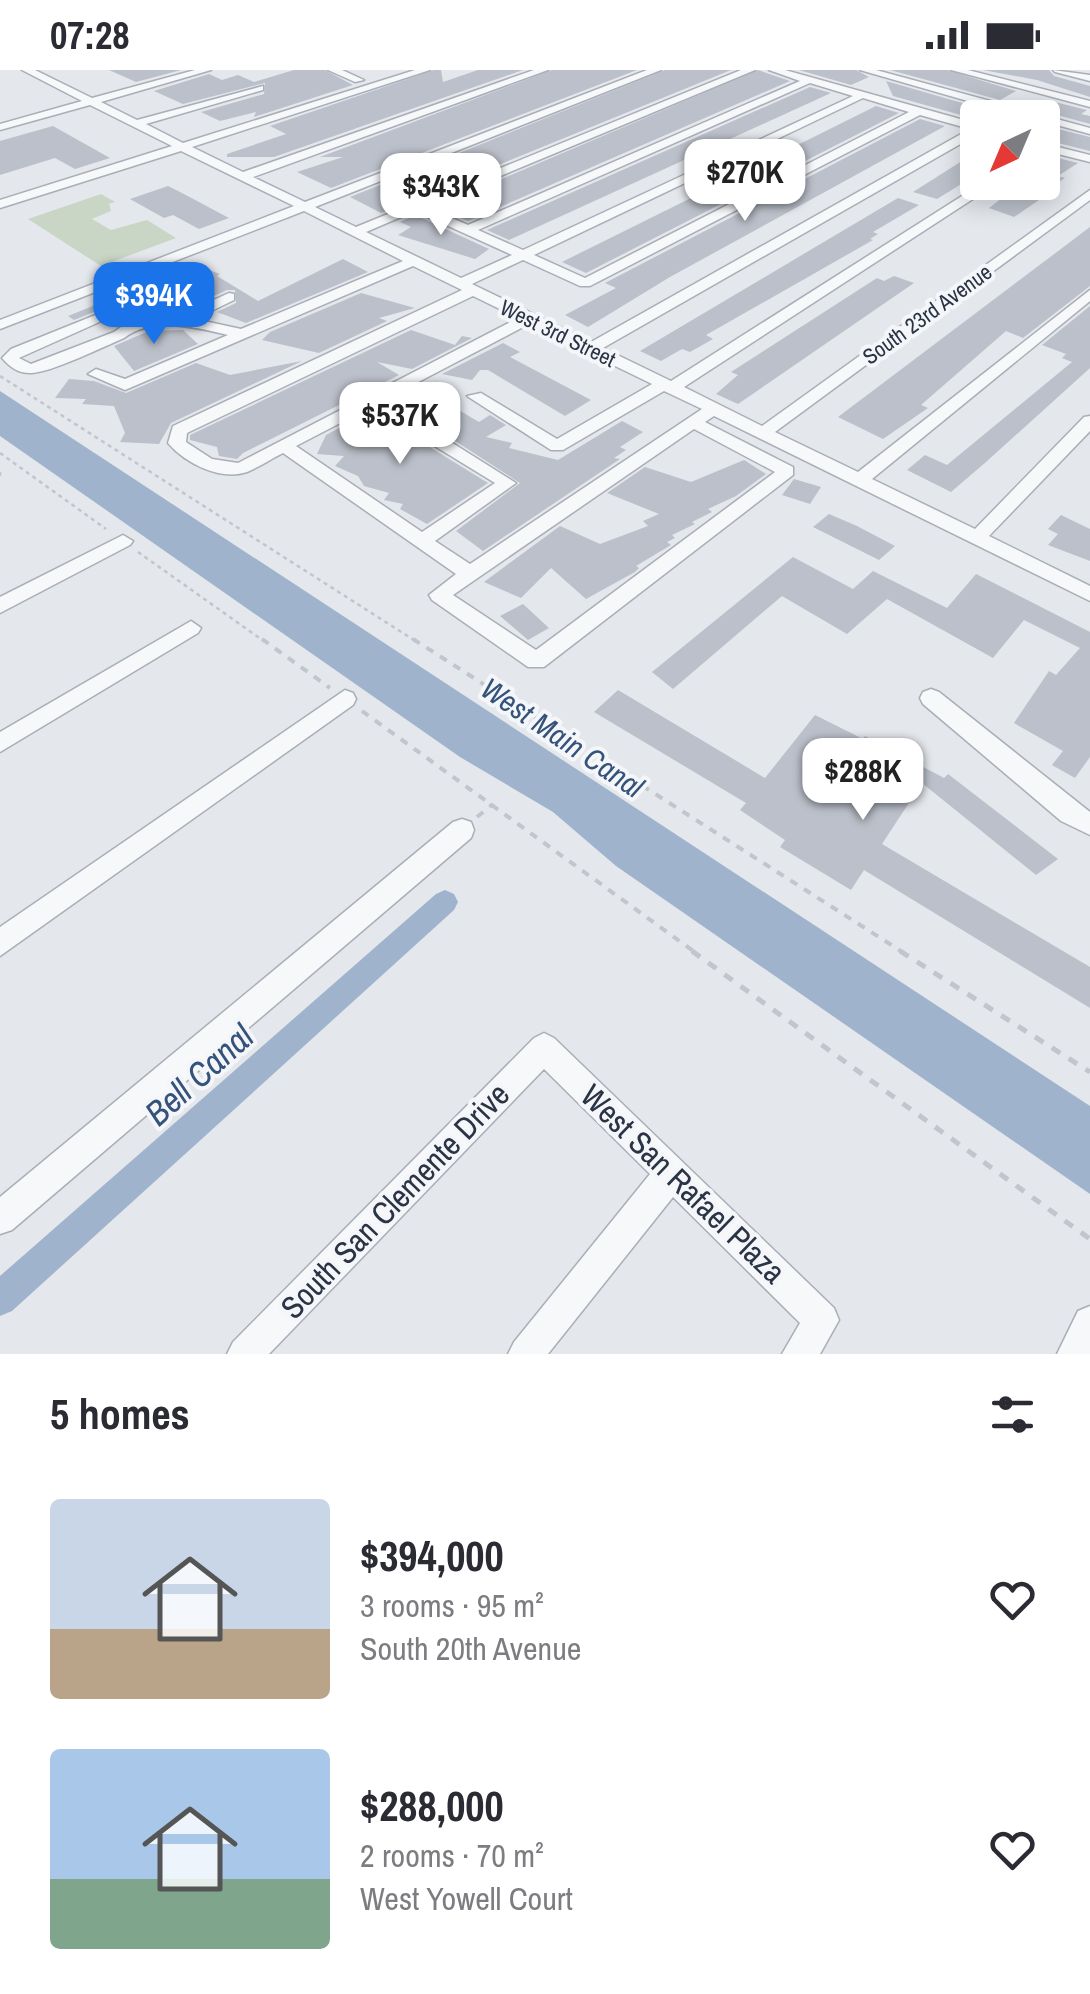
<!DOCTYPE html>
<meta charset="utf-8">
<style>
:root{--surface:#fff;--page:#f2f2f3;--text:#2b2b33;--muted:#7c7c81;--accent:#1a73e8}
body{margin:0;font-family:"Archivo Narrow",sans-serif;background:var(--page);color:var(--text);height:100vh;display:flex;flex-direction:column;font-size:38px;white-space:nowrap}
*{box-sizing:border-box;margin:0}
p{font-size:32px;color:var(--muted)}
.icon{flex:none;width:55px;height:55px;fill:none;stroke:currentColor;stroke-width:2;stroke-linecap:round;stroke-linejoin:round}
.map{position:relative;height:1284px;overflow:hidden}
.side{display:flex;flex-direction:column;background:var(--surface);flex:1}
.side>*{flex:none}
.needle{width:65px;rotate:224deg}
.controls{position:absolute;left:960px;top:30px;display:grid;gap:20px}
.controls a{display:grid;place-items:center;width:100px;height:100px;border-radius:10px;background:var(--surface);box-shadow:0 5px 25px #0003;font-size:50px}
.price{position:absolute;translate:-50% -85px;padding:0 22px;border-radius:20px;background:#fff;color:#222;font-size:32px;line-height:65px;filter:drop-shadow(0 2px 5px #0008)}
.price::after{content:'';position:absolute;left:50%;top:60px;width:30px;height:22px;margin-left:-15px;background:inherit;clip-path:polygon(0 0,100% 0,50% 100%)}
.price.selected{background:var(--accent);color:#fff}
ul{padding:0;list-style:none}
li{display:flex;align-items:center;gap:30px;height:250px;padding:0 50px}
li span{display:grid;place-items:center;flex:none;width:280px;height:200px;border-radius:10px;color:#555}
li>.icon{margin-inline-start:auto}
span .icon{width:120px;height:120px;fill:#fffc;stroke-width:1}
li b{font-size:42px}
h2{display:flex;justify-content:space-between;align-items:center;height:120px;padding:0 50px;font-size:42px}
.status{display:flex;justify-content:space-between;align-items:center;height:70px;padding:0 50px;background:var(--surface);direction:ltr}
.status svg{height:28px;fill:currentColor}
.map>svg:first-child{display:block}
</style>
<div class="status"><b>07:28</b><svg viewBox="0 0 49 12"><path d="M0 12V9h3v3zM5 12V6h3v6zM10 12V3h3v9zM15 12V0h3v12zM26 1h20v11H26zM47 4h2v5h-2z"/></svg></div>
<div class="map">
<svg width="1090" height="1284" viewBox="0 0 1090 1284">
<rect width="100%" height="100%" fill="#e4e7ec"/>
<path fill="#c9d6c5" d="M101,124l14,8 -6,2 2,7 -19,8 19,11 36,-10 29,18 -75,28 -73,-47z"/>
<path fill="#9fb4cc" d="M0,321l1090,715v88l-474,-328 -63,-54 -93,-55 -460,-321z"/>
<g fill="none" stroke-linecap="round" stroke-linejoin="round">
<path fill="#9fb4cc" fill-rule="evenodd" d="M445,820l9,4 4,8 -4,8 -442,401 -12,5v-40l436,-382z"/>
</g>
<path fill="#bbc0ca" d="M109,0h72l-45,12z
M294,0h31l28,15 -99,32 2,-5 -36,9 -19,-9 63,-18 1,-11 -82,21 -29,-13 55,-17 13,6 16,-5 16,7z
M434,0h7l2,12 35,-12h45l-249,87h-47v-3l59,-20 -16,-8z
M552,0h85l-306,118 -34,-16 46,-15h-23z
M665,0h66l-350,143 -31,-16z
M758,0l32,11 -322,140 -32,-14z
M799,0h57l13,7 -18,8z
M890,0h57l69,21 -16,9z
M983,0h66l5,6 36,10v11l-53,-17z
M886,11l97,28 -15,8 -75,-21z
M810,17l21,6 -322,147 -22,-10z
M1047,30l40,10 -6,4 9,2v8l-47,-13 8,-4z
M876,36l23,7 -313,160 -24,-11z
M920,49l25,7 -275,151 -82,50 -23,-12 51,-27 -11,-5z
M1042,55l48,12v14l-48,-12z
M53,56l57,32 -35,11 -20,-11 -55,17v-34z
M1042,84l36,9 -20,13 7,2 -28,18 5,2 -28,19 -25,-9 33,-26h20z
M965,89l13,4v19l-7,4 -8,-3 -26,16 -24,-7z
M168,116l14,7 47,25 -30,11 -26,-14 -9,3 -34,-19z
M898,128l21,7 -46,27 5,2 -8,5 3,1 -167,95 7,4 -23,13 -8,-3 -21,12 -21,-10z
M415,145l74,34 -14,10 -77,-24 13,-8 -11,-5z
M1090,157v59l-67,52 -17,-7 -85,74 7,3 -45,31 -45,-22z
M343,189l25,13 -122,51 -29,-11 19,-9 -1,-13h-8l-31,14 -46,-18 46,-21 24,9 -3,2 41,25z
M894,206l20,7 -176,121 -22,-10 22,-19 -7,-3 146,-94 7,3z
M140,217l27,27 -49,2 -14,-8 -30,12 -6,-4z
M361,223l54,15 -36,10 8,3 -68,32 -57,-13 8,-8z
M1090,236v62l-104,94 -35,30 -44,-22 18,-15 22,10 125,-103 -10,-4 4,-4 -24,-9z
M183,260l15,14 -64,27 -20,-25 35,-15z
M411,260l44,15 7,-9 10,2 -60,31 -35,-7 22,13 -156,78 -6,6 -18,-3 -2,-9 -27,-7v-5z
M503,273l17,9 -10,5 81,43 -26,16 -77,-46h-8l-8,10 -30,-6z
M302,291l-131,62 -12,21 -39,-2 5,-9 -11,-27 -32,-2 4,-5 -31,-1 14,-19 25,2 32,12 70,-30 34,12z
M418,316l61,36 11,-7 16,10 -20,12 26,6 -3,5 49,12 64,-39 21,11 -23,15 6,3 -12,8 6,1 -137,92 -27,-20 64,-48 -128,-83z
M371,341l117,72 -61,41 -27,-15 3,-5 -19,-4 5,-7 -25,-7 -6,-10 -23,-10 9,-10 -27,-2 9,-19z
M744,390l22,14 -30,22 -28,13 4,3 -20,10 3,2 -23,11 3,3 -8,4 4,3 -35,21 3,2 -4,4 -49,27 -35,-31 -30,30 -37,-16 76,-56 40,18 48,-18 -5,-5 16,-7 -52,-21 38,-26 46,15z
M794,409l27,8 -11,17 -28,-9z
M829,444l28,12 38,20 -16,14 -66,-33z
M1061,445l29,14v32l-42,-16 10,-11 -10,-5z
M793,487l60,32 20,-18 74,37 29,-34 114,58v125l-15,21 -23,-13 11,-14 -49,-28 35,-52 7,4 24,-27 -56,-28 -31,38 -106,-59 -40,35 -65,-38 -109,93 -21,-17z
M523,534l26,24 -21,12 -28,-24z
M618,620l147,88 50,-63 48,24 2,-3 79,42 4,-4 110,85 -22,16 -114,-92 -40,61 208,123v41l-226,-138 -13,20 -71,-43 5,-7 -45,-30 6,-7 -152,-91z"/>
<g fill="none" stroke-linecap="round" stroke-linejoin="round">
<g stroke="#a9aeb7" stroke-width="3">
<path id="minor" d="M22,0h13l57,28 103,-28h16l-110,32 36,18 126,-34v4l-117,34 37,19 232,-73h15l-238,77 51,25 291,-102h14l-295,107 52,25 342,-132h14l-346,137 41,20 385,-157h14l-329,137 42,18 332,-144 -31,-11h16l193,54v10l-375,214 68,33 313,-199h15l-315,205 78,39 328,-236v10l-315,232 83,40 232,-182v11l-218,178 103,50 109,-112 6,-1v15l-101,105 101,50v15l-376,-185 -9,6 88,45v8l-249,192h-16l-96,-67 -3,-5 27,-21 -173,-121c-12,6 -24,14 -36,19 -27,9 -62,-9 -79,-29l5,-17 289,-136 -49,-24 -288,124 -37,-16 8,-5 29,10 103,-44c-34,-8 -74,-19 -104,3 -19,8 -76,36 -94,35 -12,0 -20,-6 -28,-15l9,-9 92,-37 12,3 -96,43 12,6 83,-32 7,-5 -7,-2v-6l25,2 39,-5 51,-23 5,1v6l-39,19 46,10 162,-68 -99,-50 -304,118v-9l294,-114 -113,-55 -181,57v-8l172,-54 -82,-41 -90,25v-6l82,-23zM810,13l43,13 -330,154 -45,-20zM863,28l46,14 -324,166 -51,-23zM920,45l50,14 -379,213 -119,-58 51,-24 57,26h10zM415,141l97,44 -51,23 -95,-46zM473,226l45,22 -280,145 -26,-4 -26,-17 1,-9zM529,254l123,60 -95,55 -76,-46 -14,3 84,54h12l101,-59 38,18 -232,155 -35,-23 81,-58 -132,-83zM371,337l124,76 -73,49 -126,-86zM694,359l81,43 -239,178 -83,-55z
M328,0h14l22,10 -9,2z
M860,0h16l214,58v6l-48,-13v-3h-15z
M951,0h17l122,31v6z
M1053,0l37,5v6l-35,-9z
M1042,73l48,12v7l-48,-12z
M123,465l10,6 -3,4 -130,68v-16z
M191,551l10,7 -3,5 -198,119v-20z
M931,619l8,3 151,120v23l-29,-14 -138,-117 -3,-6 3,-6z
M345,620l8,3 3,6 -3,6 -353,251v-29z
M462,749l9,3 3,8 -3,8 -459,392 -12,4v-37l453,-375z
M544,963l10,5 280,270 5,12 -19,34h-38l18,-31 -127,-126 -125,157h-40l6,-12 136,-168 -106,-105 -275,285h-42l6,-12 301,-304z
M1090,1236v48h-33l21,-43z"/>
</g>
<path stroke="#c2c5cb" stroke-width="2.5" stroke-dasharray="4 4" stroke-linecap="butt" d="M0,306l417,266
M0,383l106,76
M0,402v6
M138,482l127,90"/>
<path stroke="#c2c5cb" stroke-width="4" stroke-dasharray="8 8" stroke-linecap="butt" d="M262,569l68,49
M413,569l491,314
M362,641l334,242
M477,747l16,-13"/>
<path stroke="#c2c5cb" stroke-width="5" stroke-dasharray="10 10" stroke-linecap="butt" d="M692,881l398,288
M900,881l190,121"/>
<use href="#minor" fill="#f7f8fa" fill-rule="evenodd"/>
</g>
<g text-anchor="middle" stroke-width="8" stroke-linejoin="round" paint-order="stroke">
<g font-size="22" fill="#2b3445" stroke="#f4f6f9">
<text transform="translate(927 244) rotate(-36)" y="8">South 23rd Avenue</text>
<text transform="translate(558 263) rotate(26)" y="8">West 3rd Street</text>
</g>
<g font-size="30" font-style="italic" fill="#34527a" stroke="#f4f6f9">
<text transform="translate(562 668) rotate(34)" y="10">West Main Canal</text>
</g>
<g font-size="32" fill="#2b3445" stroke="#f4f6f9">
<text transform="translate(683 1114) rotate(44)" y="11">West San Rafael Plaza</text>
<text transform="translate(395 1131) rotate(-46)" y="11">South San Clemente Drive</text>
</g>
<g font-size="35" font-style="italic" fill="#34527a" stroke="#f4f6f9">
<text transform="translate(199 1005) rotate(-42)" y="12">Bell Canal</text>
</g>
</g>
</svg>
<div class="controls">
<a><svg class="needle" viewBox="-14 -14 28 28"><path d="M0-13l5 13h-10z" fill="#e53935"/><path d="M0 13l5-13h-10z" fill="#7c7c81"/></svg></a>
</div>
<b class="price" style="left:745px;top:154px">$270K</b>
<b class="price" style="left:441px;top:168px">$343K</b>
<b class="price selected" style="left:154px;top:277px">$394K</b>
<b class="price" style="left:400px;top:397px">$537K</b>
<b class="price" style="left:863px;top:753px">$288K</b>
</div>
<section class="side">
<h2>5 homes<svg class="icon" aria-label="filters" viewBox="0 0 24 24"><path d="M4 7h16M4 17h16"/><circle cx="9" cy="7" r="2"/><circle cx="15" cy="17" r="2"/></svg></h2>
<ul>
<li><span style="background:linear-gradient(#c9d6e8 65%,#b9a48a 0)"><svg class="icon" aria-label="home" viewBox="0 0 24 24"><path d="M3 11l9-7 9 7M6 9v11h12V9"/></svg></span><div><b>$394,000</b><p>3 rooms · 95 m²</p><p>South 20th Avenue</p></div><svg class="icon" aria-label="heart" viewBox="0 0 24 24"><path d="M12 20l-8-8c-3-5 5-10 8-4 3-6 11-1 8 4z"/></svg></li>
<li><span style="background:linear-gradient(#a9c7e8 65%,#7fa58c 0)"><svg class="icon" aria-label="home" viewBox="0 0 24 24"><path d="M3 11l9-7 9 7M6 9v11h12V9"/></svg></span><div><b>$288,000</b><p>2 rooms · 70 m²</p><p>West Yowell Court</p></div><svg class="icon" aria-label="heart" viewBox="0 0 24 24"><path d="M12 20l-8-8c-3-5 5-10 8-4 3-6 11-1 8 4z"/></svg></li>
</ul>
</section>
